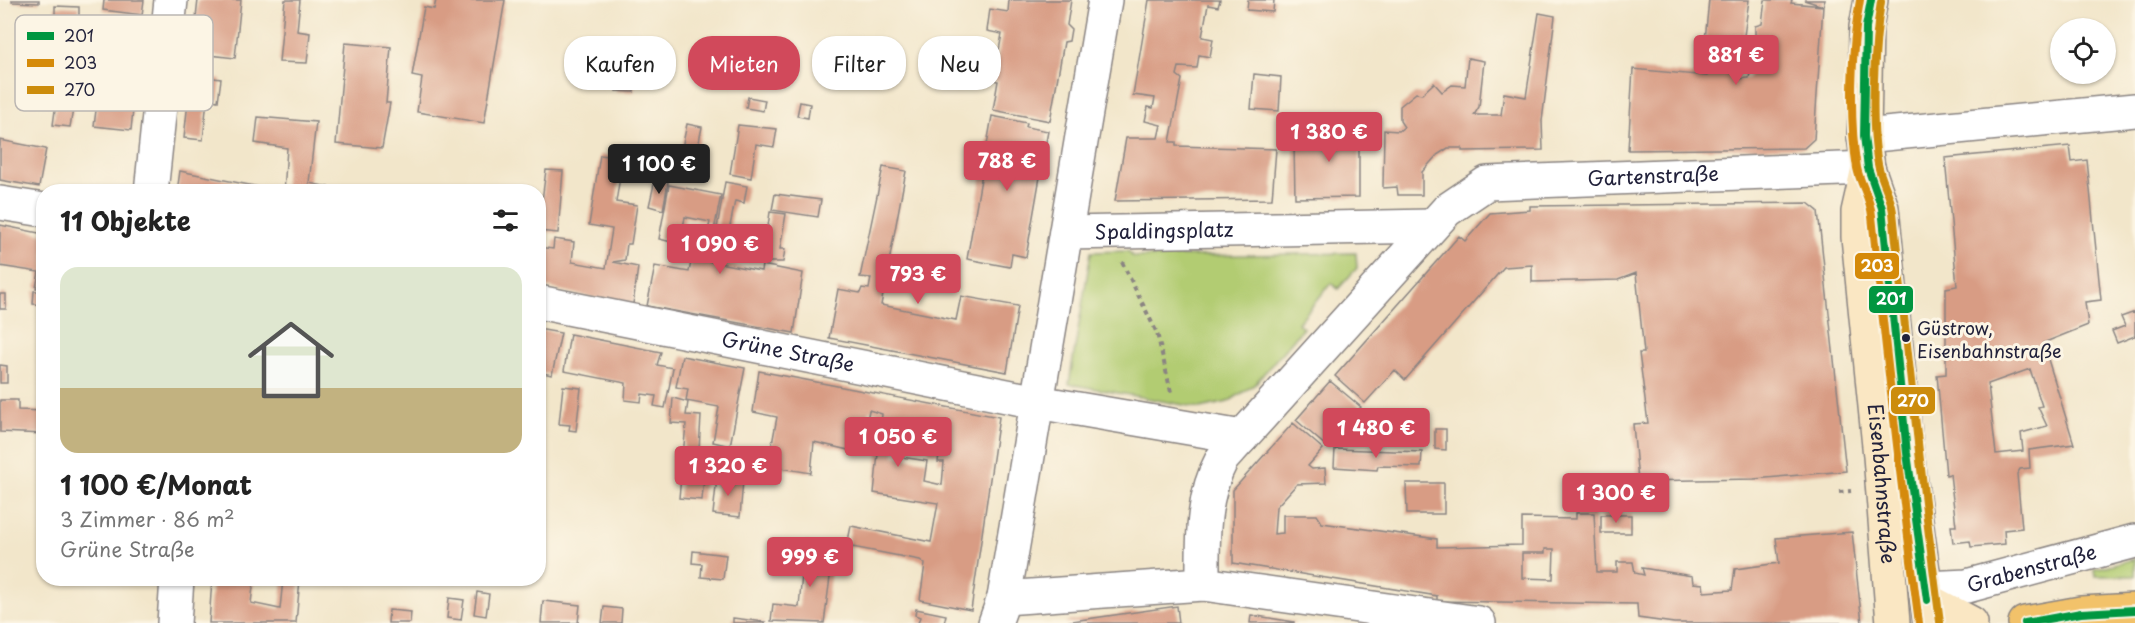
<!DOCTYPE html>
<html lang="de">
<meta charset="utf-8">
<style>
:root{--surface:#fff;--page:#f2f2f2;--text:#222;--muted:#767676;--line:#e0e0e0;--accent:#d1495b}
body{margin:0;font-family:"Playpen Sans",sans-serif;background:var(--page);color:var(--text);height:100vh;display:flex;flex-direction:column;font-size:22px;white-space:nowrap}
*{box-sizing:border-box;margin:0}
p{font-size:20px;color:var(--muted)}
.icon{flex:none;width:33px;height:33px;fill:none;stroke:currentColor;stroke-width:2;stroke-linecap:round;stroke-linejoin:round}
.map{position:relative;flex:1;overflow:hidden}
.panel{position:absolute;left:36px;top:184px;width:510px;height:402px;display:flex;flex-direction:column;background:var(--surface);border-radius:24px;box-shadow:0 2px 4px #0004}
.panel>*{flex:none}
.guide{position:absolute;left:564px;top:36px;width:570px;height:54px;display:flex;gap:12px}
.controls{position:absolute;left:2050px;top:18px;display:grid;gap:12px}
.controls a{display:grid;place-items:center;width:66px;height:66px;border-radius:50%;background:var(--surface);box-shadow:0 2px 4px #0004;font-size:30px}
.price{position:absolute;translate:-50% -51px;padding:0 14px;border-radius:6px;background:var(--accent);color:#fff;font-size:20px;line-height:39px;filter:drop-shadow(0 2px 3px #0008)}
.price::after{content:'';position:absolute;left:50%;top:36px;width:18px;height:14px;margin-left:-9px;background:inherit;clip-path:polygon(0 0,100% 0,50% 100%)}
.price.selected{background:#222;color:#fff}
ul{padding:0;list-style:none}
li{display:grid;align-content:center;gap:12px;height:318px;padding:0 24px}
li+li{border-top:2px solid var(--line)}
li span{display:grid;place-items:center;height:186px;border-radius:18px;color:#555}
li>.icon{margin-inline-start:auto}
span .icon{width:108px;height:108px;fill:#fffc;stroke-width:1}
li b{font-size:26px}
h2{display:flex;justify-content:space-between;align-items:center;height:72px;padding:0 24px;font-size:26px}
.pill{padding:0 21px;border-radius:24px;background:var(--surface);box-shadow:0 2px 4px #0004;font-size:21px;line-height:54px}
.pill.selected{background:var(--accent);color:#fff}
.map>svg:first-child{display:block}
</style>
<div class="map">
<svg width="2135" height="623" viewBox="0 0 2135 623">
<rect width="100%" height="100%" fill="#fcf5e5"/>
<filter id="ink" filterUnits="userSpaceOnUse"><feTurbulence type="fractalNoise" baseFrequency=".0167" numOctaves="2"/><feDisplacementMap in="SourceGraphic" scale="12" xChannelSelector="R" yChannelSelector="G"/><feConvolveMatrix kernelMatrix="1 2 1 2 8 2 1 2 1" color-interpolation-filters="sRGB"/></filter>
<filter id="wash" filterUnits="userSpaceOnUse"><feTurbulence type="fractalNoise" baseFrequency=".008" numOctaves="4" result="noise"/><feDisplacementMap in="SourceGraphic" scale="24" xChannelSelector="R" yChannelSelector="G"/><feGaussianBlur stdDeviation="1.35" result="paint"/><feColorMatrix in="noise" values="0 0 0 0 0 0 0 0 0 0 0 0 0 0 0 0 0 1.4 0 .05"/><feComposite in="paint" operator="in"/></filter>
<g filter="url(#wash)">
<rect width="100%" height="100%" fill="#f2e6ca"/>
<path fill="#b2cc72" stroke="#6a7756" stroke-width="1.5" d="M1128,251l5,6 223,-4 1,15 -19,21 -7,-6 -33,40 5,5 -49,57 -26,17 -28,6 -131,-24 22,-132z
M2135,559v17h-40l-1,-7z"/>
<g id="blocks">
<path fill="#d89c84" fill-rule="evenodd" d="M12,0h27v3l-27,-1z
M104,0h40l-2,15 -39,-5z
M198,0h43l-6,58 -43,-5z
M285,0h15l-3,31 13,2 -3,30 -28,-1z
M436,0h69l-21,123 -67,-11 5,-34 -10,-2 12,-69 10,2z
M1009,0h62l-4,25 4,4 -2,12 -5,1 -14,79 -57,-11 5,-29 -16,-3 4,-20 11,3 5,-27 -15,-3 3,-22 18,3z
M1149,0h71l-2,7 -10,-2 -6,32 11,2 -3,18 -11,-2 -2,13 -18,-1 -2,8 5,4 -12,63h6v4l100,3 -4,50 -157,2 11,-63h32l3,-13 -16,-4 3,-14 5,1 2,-10 -22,-3z
M1248,0h26l-1,12 -26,-2z
M1709,0h40l-11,79 11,-1 1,-5 9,-1 3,-34 -7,-3v-9l7,-2 3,-24h27l-1,3 32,3 -9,133 -10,9 -176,2 5,-81 74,7 1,-6h-6z
M1804,0h21l-2,6z
M55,6l24,1v15l21,-1 1,14 -51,2 -1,-13h6z
M1539,13l16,3 -13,105 1,29 -81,1v-3h-14l-11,7 -15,17v23h-24l-1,-8 -14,1 1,-58 15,1 5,-4 -4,-6v-15l16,-13 6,1 12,-11 8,9 10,-7 13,1 3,-28 16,3 -5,46 -5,8h27l3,-22 22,4z
M345,43l46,4 -5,56h4l-8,45 -46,-4z
M108,47l27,3 -2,10 5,1 -7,69 -37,-4 6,-47 -10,-1 2,-22 15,2z
M58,56l18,1 -1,10 5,1 -10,59 -17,-2 4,-29 -13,1 3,-32h10z
M1254,74l27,3 -2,34 -28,-2z
M191,75l30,4 -3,22 -11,-2 -4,41 -19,-2z
M617,77l18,1 -1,14 -18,-1z
M748,97l17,3 -2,11 -17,-3z
M800,102l10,2 -2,14 -11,-2z
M992,116l35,7 -1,4 22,4 -22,126 -14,-3 -2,13 -43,-8z
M258,117l58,5 -7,61 43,9h-68l3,-44 -32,-5z
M1343,120l16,2v75l-64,1 -1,-54 29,-1v-22z
M687,124l15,3 -5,24 -15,-3z
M738,125l39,4 -3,18 -18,-3 -5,34 -21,-4z
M0,140l46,9 -7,38 -39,-7z
M2070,146l2,16 15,-2 14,140 -16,2 3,23 -45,18 31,101 -45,6 1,18 -10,1 -3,5 5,54 -18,2 1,14 -34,3 -1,-6 -17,2 -2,-17h5l-6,-52 -4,1 -9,-100 9,-1v-86l11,-2 -12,-128zM2030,369l12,37 -4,1 9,19 -26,7 2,18 -27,3 -8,-70z
M660,149l17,4 -5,23 -17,-4z
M600,155l23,3 -7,44 21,3 -6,39h-4l-2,16 -12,2 25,5 -5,37 -31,-6v2l-64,-15v-38l15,2 1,-10 20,3 -2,20 34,6 6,-39 -23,-4z
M883,167l23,4 -25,134 75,15 5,-24 57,10 -11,66 -178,-34 9,-49 22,4 2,-5 7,1 2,-11 -11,-1z
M546,170l17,1 -5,62 -20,-2z
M180,171l99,20v1h-102z
M655,180l13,2 -5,28 -14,-4z
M725,182l22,4 -3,17 -9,-2 -6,30 -12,-3z
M669,185l52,10 -13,66 53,10 1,-6 41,8 -9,60 -147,-27 8,-40 34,6 9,-43 10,2 2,-9 -25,-5 -5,27 -21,-5z
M775,194l46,6 -3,17 -46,-7z
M1808,203l10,8 28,260 -92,8 -116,2 -5,-57 15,-1 -9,-70h5l-8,-80 -18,7 -86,2v-17l-28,2 -99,113 -10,-10 -30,33 -30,-27 124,-140 6,5 25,-28 40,-3v-4z
M770,212l16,2 -6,35h5l-2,13h-20z
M0,225l44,9v54h-8l3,-16 -39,-6z
M34,291h10v14l-11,-1z
M0,294h6v15h-6z
M2135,312v24l-18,7 -5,-12 13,-5 -4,-9z
M538,329l23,4 -9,42 -14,-3z
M570,334l91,18 -4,13 16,3 -8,40 -11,-2 2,-10 -14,-2 -1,8 -16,-2 1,-17 -62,-12z
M682,356l63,12 -15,78 -17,-4 6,-35 -33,-6 2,-12 -12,-2z
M0,365l7,1v17h-7z
M759,371l240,46 -28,193 -51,-10 5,-36 -5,-4 -73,-14 4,-20 80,16 7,-39 -64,-10 8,-79 -13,-4 -8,43 -47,-11 -3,31 -43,-7 9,-49 -24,-5zM918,429l13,1 -3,22 11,2 -1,8h6l-2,23 -18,-4 3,-20 -33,-5 2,-10 -4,-4 4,-4 8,1 -1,4 14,1z
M1330,381l31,26 -34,40 -31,-27z
M563,386l18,2 -5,43 -7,-1 1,-5 -11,-1z
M673,398l15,4 -2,13 15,1 -3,50h7l-3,34 -23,-2 7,-74 -15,-1z
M0,400h18v10l26,1v23l-44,-2z
M1293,423l30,26 -15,17 4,3 13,-1 1,15 -29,1 -21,23 -2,27 9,-1v-18h34l5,8 115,16v8l85,-2v-27l54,1v-6h18l3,59h20v-10h16l2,11 9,2 -2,-7 50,8 1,7 10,1 1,8 28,-2 3,-21 44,-6 -3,-25 76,-6 10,91h-188l-36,-5 -1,-14 -200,-3v-5l-204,-33v-73zM1545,549h9l-1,30 -31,-1v-25h23z
M1435,429h11v21l-11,-1z
M1335,449l87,3 -1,15 -43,-1 -1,4 -43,-3z
M717,477l26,3 -3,37 -27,-3z
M1406,483h38v31h-37z
M1601,515h30v18h-30z
M805,542l29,5 -10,76 -53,-2 2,-17 26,3z
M693,551l33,4 -3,24 -22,-2 1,-13 -10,-1z
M212,579h42l-3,24 29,6 3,-30h17l-4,44h-87z
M477,592l12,2 -3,22 -12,-2z
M449,598l15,2 -3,20 -14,-2z
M543,601l37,4 -2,18h-37z
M1177,606l2,17h-113v-1z
M604,607l18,2 -1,14h-19z
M916,609l30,6 -2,8h-26l2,-6 -5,-2z
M389,610l22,2 -1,11h-22z
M1251,615l43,7v1h-44z
M733,618l32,4 -1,1h-31z"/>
</g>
</g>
<g filter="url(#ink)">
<use href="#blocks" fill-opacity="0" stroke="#8a8482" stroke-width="1.5"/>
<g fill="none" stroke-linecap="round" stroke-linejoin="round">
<g stroke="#8a8482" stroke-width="36">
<g id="street">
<path d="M1864,136l271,-26"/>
<path d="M151,192l20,-192"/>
<path d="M0,203l44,7"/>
<path id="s1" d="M1066,233l366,-7"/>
<path id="s2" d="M538,302l499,100 205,35"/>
<path id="s3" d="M1203,584c0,-43 -2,-86 19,-125l225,-249 40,-27 381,-15"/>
<path id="s4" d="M1926,588l41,-2 168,-45"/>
<path d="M1004,598l199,-14 276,39"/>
<path d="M174,623l3,-44"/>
<path d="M995,623l9,-25 101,-598"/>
</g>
</g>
<g stroke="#8a8482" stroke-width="36">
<g id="secondary">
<path d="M1871,0l-5,27 -2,109 4,32 14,40 25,245 23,170"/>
<path id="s5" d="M1868,168l-10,44v25l22,219 13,167"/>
<path d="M1927,600l44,23"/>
</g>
</g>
<g stroke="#8a8482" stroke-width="36">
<path id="primary" d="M2025,623l56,-10 54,-3"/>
</g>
<path stroke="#8a8482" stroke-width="4" stroke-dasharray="4.5 4.5" stroke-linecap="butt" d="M1122,262l35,71 14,59
M1839,492l12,-1"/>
<use href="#street" stroke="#fff" stroke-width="33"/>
<use href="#secondary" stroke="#fae7c3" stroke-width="33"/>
<use href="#primary" stroke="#f2c26a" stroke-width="33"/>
<g stroke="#fcf5e5" stroke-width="12">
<path id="bus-1" d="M1871,0l-5,27 -2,109 4,32 14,40 25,245 20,147
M2025,623l56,-10 54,-3"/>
</g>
<g stroke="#fcf5e5" stroke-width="12">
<path id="bus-2" d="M1860,0c-9,48 -11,120 -3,168 3,16 14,31 15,48 14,136 29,271 47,407"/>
</g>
<g stroke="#fcf5e5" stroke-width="12">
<path id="bus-3" d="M1881,2c-7,42 -11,121 -3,162 3,17 13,31 15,48 14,137 29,273 47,410"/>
</g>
<use href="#bus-1" stroke="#009640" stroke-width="8"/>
<use href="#bus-2" stroke="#d58a09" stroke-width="8"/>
<use href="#bus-3" stroke="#cc8c0c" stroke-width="8"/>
</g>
</g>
<circle fill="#22223b" stroke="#fcf5e5" stroke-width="2" cx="1906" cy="338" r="5"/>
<g text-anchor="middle" stroke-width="6" stroke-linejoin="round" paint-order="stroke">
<g font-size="18" fill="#22223b" stroke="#fcf5e5" text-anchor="start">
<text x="1917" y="335">Güstrow,<tspan x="1917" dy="23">Eisenbahnstraße</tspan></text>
</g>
<g font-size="20" fill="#22223b" stroke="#fcf5e5">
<text dy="7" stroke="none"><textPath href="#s3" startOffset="678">Gartenstraße</textPath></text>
<text dy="7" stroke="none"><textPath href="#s1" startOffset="98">Spaldingsplatz</textPath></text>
<text dy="7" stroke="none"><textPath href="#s2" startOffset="255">Grüne Straße</textPath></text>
<text dy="7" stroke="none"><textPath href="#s5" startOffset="318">Eisenbahnstraße</textPath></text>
<text dy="7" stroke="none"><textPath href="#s4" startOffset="108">Grabenstraße</textPath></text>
</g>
</g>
<rect x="15" y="15" width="198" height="96" rx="9" fill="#fcf5e5" stroke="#bbb6b2" stroke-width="1.5"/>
<rect x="27" y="32" width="27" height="8" fill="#009640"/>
<rect x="27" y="59" width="27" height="8" fill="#d58a09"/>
<rect x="27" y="86" width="27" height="8" fill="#cc8c0c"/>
<g font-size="16" fill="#22223b">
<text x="64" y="42">201</text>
<text x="64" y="69">203</text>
<text x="64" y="96">270</text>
</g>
<g stroke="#fcf5e5" stroke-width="2">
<rect x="1854" y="252" width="46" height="28" rx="6" fill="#d58a09"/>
<rect x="1868" y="285" width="46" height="29" rx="6" fill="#009640"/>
<rect x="1890" y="386" width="46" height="29" rx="6" fill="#cc8c0c"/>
</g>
<g font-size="16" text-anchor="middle" font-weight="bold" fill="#fff">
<text x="1877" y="272">203</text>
<text x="1891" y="305">201</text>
<text x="1913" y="407">270</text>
</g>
</svg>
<div class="controls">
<a><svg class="icon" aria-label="locate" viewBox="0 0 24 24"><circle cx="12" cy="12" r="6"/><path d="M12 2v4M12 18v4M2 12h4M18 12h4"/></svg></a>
</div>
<b class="price" style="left:1736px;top:86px">881 €</b>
<b class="price" style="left:1329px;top:163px">1 380 €</b>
<b class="price" style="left:1007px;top:192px">788 €</b>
<b class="price selected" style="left:659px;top:195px">1 100 €</b>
<b class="price" style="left:720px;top:275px">1 090 €</b>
<b class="price" style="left:918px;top:305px">793 €</b>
<b class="price" style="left:1376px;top:459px">1 480 €</b>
<b class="price" style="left:898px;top:468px">1 050 €</b>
<b class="price" style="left:728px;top:497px">1 320 €</b>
<b class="price" style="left:1616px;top:524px">1 300 €</b>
<b class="price" style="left:810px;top:588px">999 €</b>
<div class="guide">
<a class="pill">Kaufen</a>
<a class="pill selected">Mieten</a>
<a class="pill">Filter</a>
<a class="pill">Neu</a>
</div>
<section class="panel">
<h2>11 Objekte<svg class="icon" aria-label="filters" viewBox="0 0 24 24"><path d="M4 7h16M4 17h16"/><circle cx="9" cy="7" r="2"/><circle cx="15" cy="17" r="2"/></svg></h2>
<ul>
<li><span style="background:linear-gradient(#dfe7d0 65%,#c2b280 0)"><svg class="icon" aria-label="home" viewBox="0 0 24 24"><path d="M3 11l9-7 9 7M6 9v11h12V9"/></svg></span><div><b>1 100 €/Monat</b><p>3 Zimmer · 86 m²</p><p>Grüne Straße</p></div></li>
</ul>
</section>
</div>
